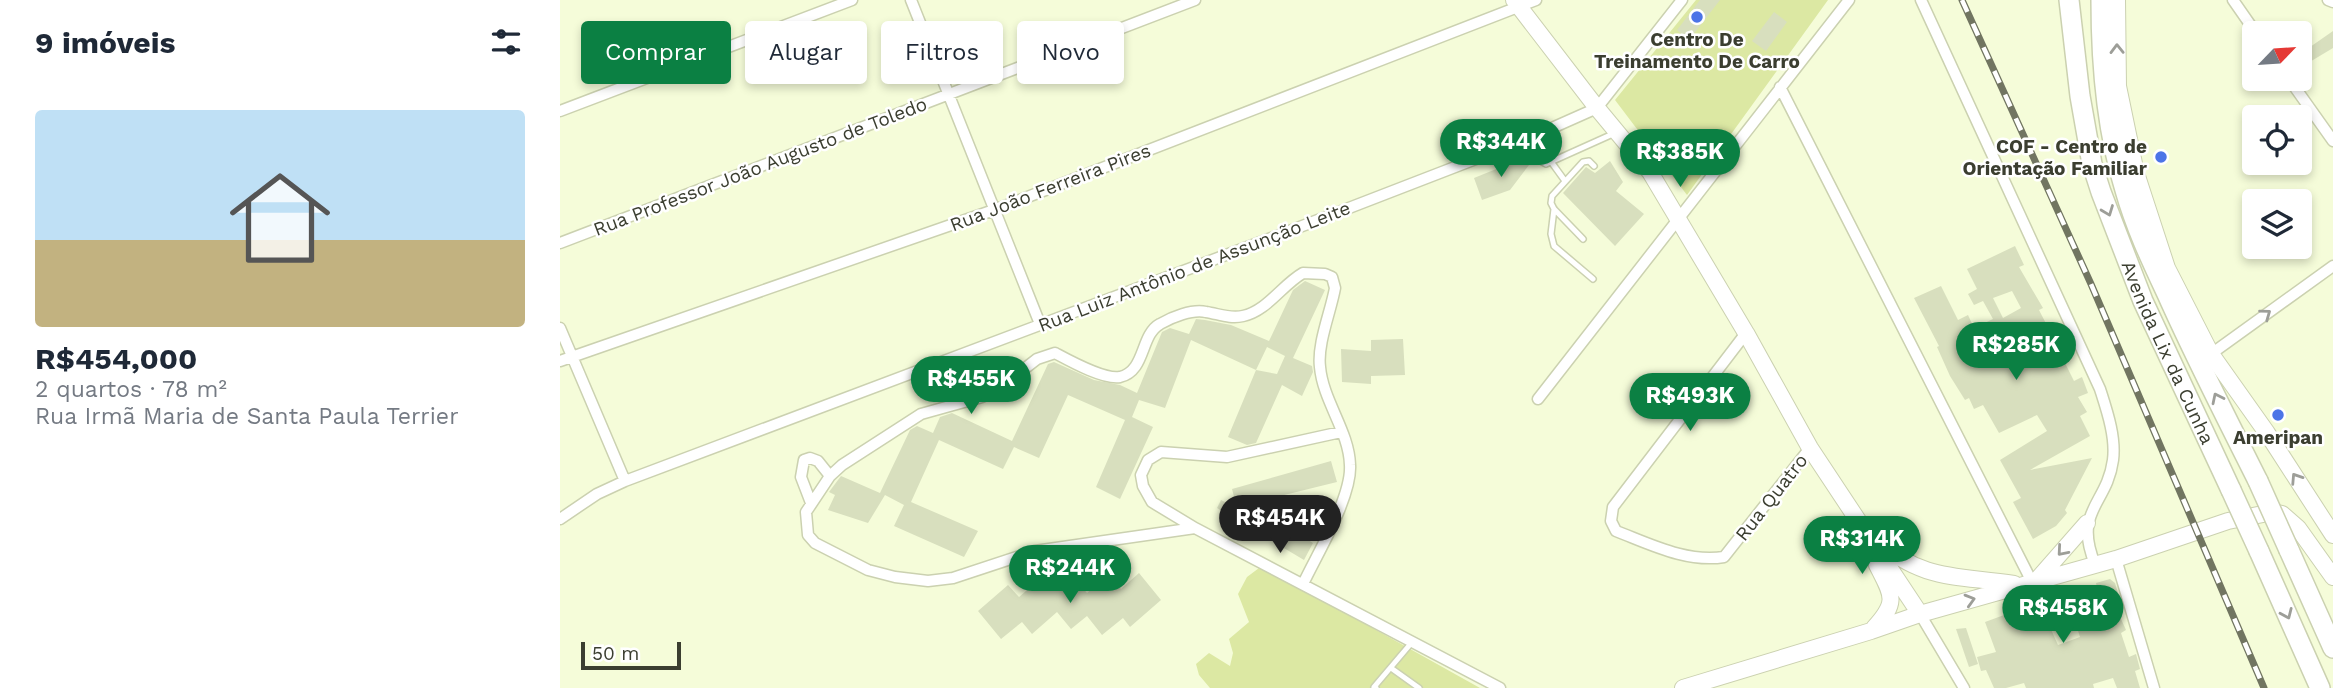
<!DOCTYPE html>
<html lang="pt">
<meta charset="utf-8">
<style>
:root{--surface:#fff;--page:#f6f6f7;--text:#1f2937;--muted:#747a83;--line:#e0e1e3;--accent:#0b8043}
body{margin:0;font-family:"Work Sans",sans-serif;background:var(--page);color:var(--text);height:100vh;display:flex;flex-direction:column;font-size:26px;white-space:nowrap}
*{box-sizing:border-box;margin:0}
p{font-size:23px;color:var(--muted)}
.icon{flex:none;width:38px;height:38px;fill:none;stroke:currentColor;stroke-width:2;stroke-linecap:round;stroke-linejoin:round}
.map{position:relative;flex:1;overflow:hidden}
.drawer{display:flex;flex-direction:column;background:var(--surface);width:560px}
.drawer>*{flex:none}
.banner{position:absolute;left:21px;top:21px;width:665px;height:63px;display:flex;gap:14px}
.needle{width:46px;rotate:65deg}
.tools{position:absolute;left:1682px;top:21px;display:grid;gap:14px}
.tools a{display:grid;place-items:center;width:70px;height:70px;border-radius:7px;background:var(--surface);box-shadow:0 4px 10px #0003;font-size:35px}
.scale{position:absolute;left:21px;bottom:18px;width:100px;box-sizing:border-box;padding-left:7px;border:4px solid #3b3e30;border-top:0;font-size:19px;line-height:24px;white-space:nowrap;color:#3b3e30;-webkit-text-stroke:5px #fff;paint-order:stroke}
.price{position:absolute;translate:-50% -60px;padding:0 16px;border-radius:24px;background:var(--accent);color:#fff;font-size:23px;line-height:46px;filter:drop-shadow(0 2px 4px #0008)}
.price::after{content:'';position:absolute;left:50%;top:42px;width:21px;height:16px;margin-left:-10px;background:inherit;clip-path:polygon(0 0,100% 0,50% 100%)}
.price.on{background:#222;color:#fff}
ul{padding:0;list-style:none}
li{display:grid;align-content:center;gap:14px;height:371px;padding:0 35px}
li+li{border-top:2px solid var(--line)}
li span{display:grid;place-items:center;height:217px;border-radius:7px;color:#555}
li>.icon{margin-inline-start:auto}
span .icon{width:126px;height:126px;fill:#fffc;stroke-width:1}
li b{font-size:30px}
h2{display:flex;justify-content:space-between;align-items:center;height:84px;padding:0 35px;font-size:30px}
.chip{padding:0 24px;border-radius:7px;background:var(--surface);box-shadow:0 4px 10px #0003;font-size:24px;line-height:63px}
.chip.on{background:var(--accent);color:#fff}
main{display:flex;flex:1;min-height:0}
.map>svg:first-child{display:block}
</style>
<main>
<section class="drawer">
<h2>9 imóveis<svg class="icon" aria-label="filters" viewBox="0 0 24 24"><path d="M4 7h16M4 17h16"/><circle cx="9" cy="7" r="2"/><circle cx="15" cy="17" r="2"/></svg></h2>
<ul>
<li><span style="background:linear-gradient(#bfe0f5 60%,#c2b280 0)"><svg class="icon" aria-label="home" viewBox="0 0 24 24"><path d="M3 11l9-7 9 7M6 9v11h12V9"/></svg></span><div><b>R$454,000</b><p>2 quartos · 78 m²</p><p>Rua Irmã Maria de Santa Paula Terrier</p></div></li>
</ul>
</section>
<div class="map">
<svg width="1773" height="688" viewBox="0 0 1773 688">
<rect width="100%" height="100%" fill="#f5fcd9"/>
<path fill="#dce8a3" d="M1136,0h132l-141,195 -72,-95z
M699,568l92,48 129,72h-270l-11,-13 -3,-11 13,-11 21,13 3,-13 -4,-14 20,-17 -11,-28 9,-17z"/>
<path fill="#d8dfbe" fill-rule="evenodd" d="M1140,0h20l-31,40 -12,-10z
M1214,12l13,10 -21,29 -14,-10z
M1773,31v17l-25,15 -8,-9z
M966,157l3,8 -19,25 -28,10 -8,-22z
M1050,161l13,21 -7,9 28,23 -29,32 -52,-53 23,-26 9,6z
M1455,246l9,19 -5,2 24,41 -4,2 15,29 6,-3 6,11 -7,4 15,30 8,-4 6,16 -10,4 9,15 -7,4 10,20 -60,34 62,-12 -27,52 2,3 -11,13 -23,13 -20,-37 8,-4 -21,-38 47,-29 -10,-16 -38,18 -16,-28 -9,4 -5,-11 -4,2 -15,-24 -13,-29 2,-1 -25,-48 27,-12 17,34 10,-5 6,13 19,-9 -10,-18 -9,4 -6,-11 9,-5 -10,-20zM1452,291l9,17 -18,10 -10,-20z
M745,281l20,9 -32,68 19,8 1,6 -11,24 -20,-11 -26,58 -9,2 -19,-8 28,-67 -65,-30 -26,68 -26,-8 -7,17 21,10 -33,72 -24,-12 29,-67 -57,-25 -29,63 -25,-11 -11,22 -64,-29 -28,62 67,29 -14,26 -70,-31 10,-21 -19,-10 -17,28 -40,-13 7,-15 -6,-3 12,-16 39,17 30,-63 7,-4 16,7 7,-16 12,-4 60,28 36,-77 6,-2 40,18 26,5 17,8 25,-61 8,-4 19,6 7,-15 9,1 26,5 38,16 24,-51zM707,347l18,9 -8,18 -21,-4z
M843,339l2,36 -34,1v8l-29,-2 -1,-33 30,2v-11z
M771,461l6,21 -90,22 66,39 -9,17 -87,-52 4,-8 16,8 -5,-19z
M579,573l22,27 -31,27 -7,-9 -21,17 -15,-19 -16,13 -14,-17 -25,22 -10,-12 -21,17 -23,-28 30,-26 11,12 22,-19 11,13 19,-16 16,18 22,-19 12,15z
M1550,579l5,4 8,26 -6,1 9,20 -5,3 8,24 7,-3 4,15 -5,2 5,17h-23l-4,-10 -20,6 1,4h-68l-2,-5 -18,5h-12l-8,-18 -5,1 -4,-14 19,-5 -11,-30 30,-11 2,7 46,-17 -1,-6 10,-2 1,4 25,-5 -2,-9zM1513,615l7,22 -22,8 -9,-20z
M1406,628l12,36 -9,3 -13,-38z"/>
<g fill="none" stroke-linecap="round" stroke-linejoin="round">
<g stroke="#cbd1b0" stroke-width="8">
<path id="lane" d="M965,140l14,20 7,4 69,-31
M992,163l13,18
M994,209l-3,25 3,12 39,33
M1023,239l-29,-30 -3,-6 1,-7 31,-34 6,-1 5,5
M831,668l28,20
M816,688l-2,-1 39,-46"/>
</g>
<g stroke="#cbd1b0" stroke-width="13">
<path id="street" d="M351,0l129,324
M1361,0l179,389c7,22 16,48 13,71 -6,45 -40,50 -18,104
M1673,0l23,33
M1768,0l5,2
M1729,79l44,62
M1220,87l252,495
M0,111l292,-111
M0,243l635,-243
M0,328l65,153
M1186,333l-133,174 -2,14 5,10c34,13 71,32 108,26l86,-109
M1651,354l122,-88
M0,361l434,-151 542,-210
M978,399l311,-399
M251,503l-10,-26 3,-17 6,-2 8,3 12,15
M0,519l37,-25 28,-13 654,-246 246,-95 72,-32 85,-108
M635,528l-43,-26 -9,-16 -2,-11 7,-15 13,-8 66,5 114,-25
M1556,559l38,129
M743,584c14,-30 49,-87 47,-119 -1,-34 -27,-64 -30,-98 -3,-23 11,-56 15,-79l-3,-11 -7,-3 -22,-1c-21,12 -36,38 -60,43 -13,3 -24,-2 -37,-4 -14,-3 -34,5 -46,12 -20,11 -14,47 -40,53 -16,3 -50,-16 -65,-24l-18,6 -36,28 -19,10 -61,17 -79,51 -12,11 -24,36 2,23 7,8 53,27 27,7 33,4 25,-3 82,-27 160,-23 305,160
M1360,614l44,74"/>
</g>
<g stroke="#cbd1b0" stroke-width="18">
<path id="secondary" d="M954,0l83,108 53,64 96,161 64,115 110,166
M1557,0l1,86 18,87 31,95 44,86 56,79 66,102
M1316,539c46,43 82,36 138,45
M1477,580l50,-57
M1314,628c25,-27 18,-33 3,-63
M1123,688l188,-57 49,-17 196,-55 112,-38 45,-9 9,2 16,14 35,49"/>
</g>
<g stroke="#cbd1b0" stroke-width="22">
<g id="highway">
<path id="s1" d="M1509,0l11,96 12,68 9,28 42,109 88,189"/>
<path d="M1541,0c0,64 5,129 24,190 10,36 26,70 42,104 28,63 60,125 91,187"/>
<path d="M1729,550l44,98"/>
<path d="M1699,551l61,137"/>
</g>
</g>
<use href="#lane" stroke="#fff" stroke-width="5"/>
<use href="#street" stroke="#fff" stroke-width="10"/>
<use href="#secondary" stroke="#fff" stroke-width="16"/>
<use href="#highway" stroke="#fff" stroke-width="19"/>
<g stroke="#717561" stroke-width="7">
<path id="rail" d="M1402,0l129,284 173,404"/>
</g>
<use href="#rail" stroke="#fff" stroke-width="4.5" stroke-dasharray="13" stroke-linecap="butt"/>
<g stroke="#cbd1b0" stroke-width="22" stroke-linecap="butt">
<path id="highway-bridge" d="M1698,481l31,69
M1671,490l28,61"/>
</g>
<use href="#highway-bridge" stroke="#fff" stroke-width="19"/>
</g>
<defs><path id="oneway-chevron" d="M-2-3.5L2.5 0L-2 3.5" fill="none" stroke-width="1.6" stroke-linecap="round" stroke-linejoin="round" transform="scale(1.75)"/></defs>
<g stroke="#9d9e98">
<use href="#oneway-chevron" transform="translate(1557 49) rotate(-91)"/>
<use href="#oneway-chevron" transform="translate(1548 211) rotate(69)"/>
<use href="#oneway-chevron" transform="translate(1706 314) rotate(-36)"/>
<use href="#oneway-chevron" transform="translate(1657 398) rotate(-116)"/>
<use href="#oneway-chevron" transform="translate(1736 478) rotate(-123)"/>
<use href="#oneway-chevron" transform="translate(1502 551) rotate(131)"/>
<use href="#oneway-chevron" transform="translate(1410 600) rotate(-16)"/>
<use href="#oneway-chevron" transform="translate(1727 614) rotate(66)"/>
</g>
<g fill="#4c74e7" stroke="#fff" stroke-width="2.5">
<circle cx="1137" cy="17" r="7"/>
<circle cx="1601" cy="157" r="7"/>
<circle cx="1718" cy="415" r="7"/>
</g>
<g text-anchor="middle" stroke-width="5" stroke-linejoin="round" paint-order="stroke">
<g font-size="19" font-weight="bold" fill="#3b3e30" stroke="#fff">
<text x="1137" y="46">Centro De<tspan x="1137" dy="22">Treinamento De Carro</tspan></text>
<text x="1587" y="153" text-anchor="end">COF - Centro de<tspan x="1587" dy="22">Orientação Familiar</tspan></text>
<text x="1718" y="444">Ameripan</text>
</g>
<g font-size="19" fill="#3b3e30" stroke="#fff">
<text transform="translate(200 166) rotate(-21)" y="7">Rua Professor João Augusto de Toledo</text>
<text transform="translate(490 187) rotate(-21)" y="7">Rua João Ferreira Pires</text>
<text transform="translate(634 266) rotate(-21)" y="7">Rua Luiz Antônio de Assunção Leite</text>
<text dy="7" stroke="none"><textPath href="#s1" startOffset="369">Avenida Lix da Cunha</textPath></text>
<text transform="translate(1211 497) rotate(-52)" y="7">Rua Quatro</text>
</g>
</g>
</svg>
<div class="tools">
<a><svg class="needle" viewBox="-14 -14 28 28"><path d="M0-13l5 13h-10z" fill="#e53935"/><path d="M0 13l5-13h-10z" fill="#747a83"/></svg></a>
<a><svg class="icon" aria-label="locate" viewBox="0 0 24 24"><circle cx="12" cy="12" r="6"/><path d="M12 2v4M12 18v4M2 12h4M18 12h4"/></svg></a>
<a><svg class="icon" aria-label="layers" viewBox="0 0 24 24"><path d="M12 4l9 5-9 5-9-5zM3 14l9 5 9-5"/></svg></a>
</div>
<div class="scale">50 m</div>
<b class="price" style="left:941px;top:179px">R$344K</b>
<b class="price" style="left:1120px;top:189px">R$385K</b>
<b class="price" style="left:1456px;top:382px">R$285K</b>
<b class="price" style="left:411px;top:416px">R$455K</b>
<b class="price" style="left:1130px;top:433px">R$493K</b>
<b class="price on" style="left:720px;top:555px">R$454K</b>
<b class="price" style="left:1302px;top:576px">R$314K</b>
<b class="price" style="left:510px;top:605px">R$244K</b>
<b class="price" style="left:1503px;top:645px">R$458K</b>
<div class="banner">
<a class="chip on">Comprar</a>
<a class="chip">Alugar</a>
<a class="chip">Filtros</a>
<a class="chip">Novo</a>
</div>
</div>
</main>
